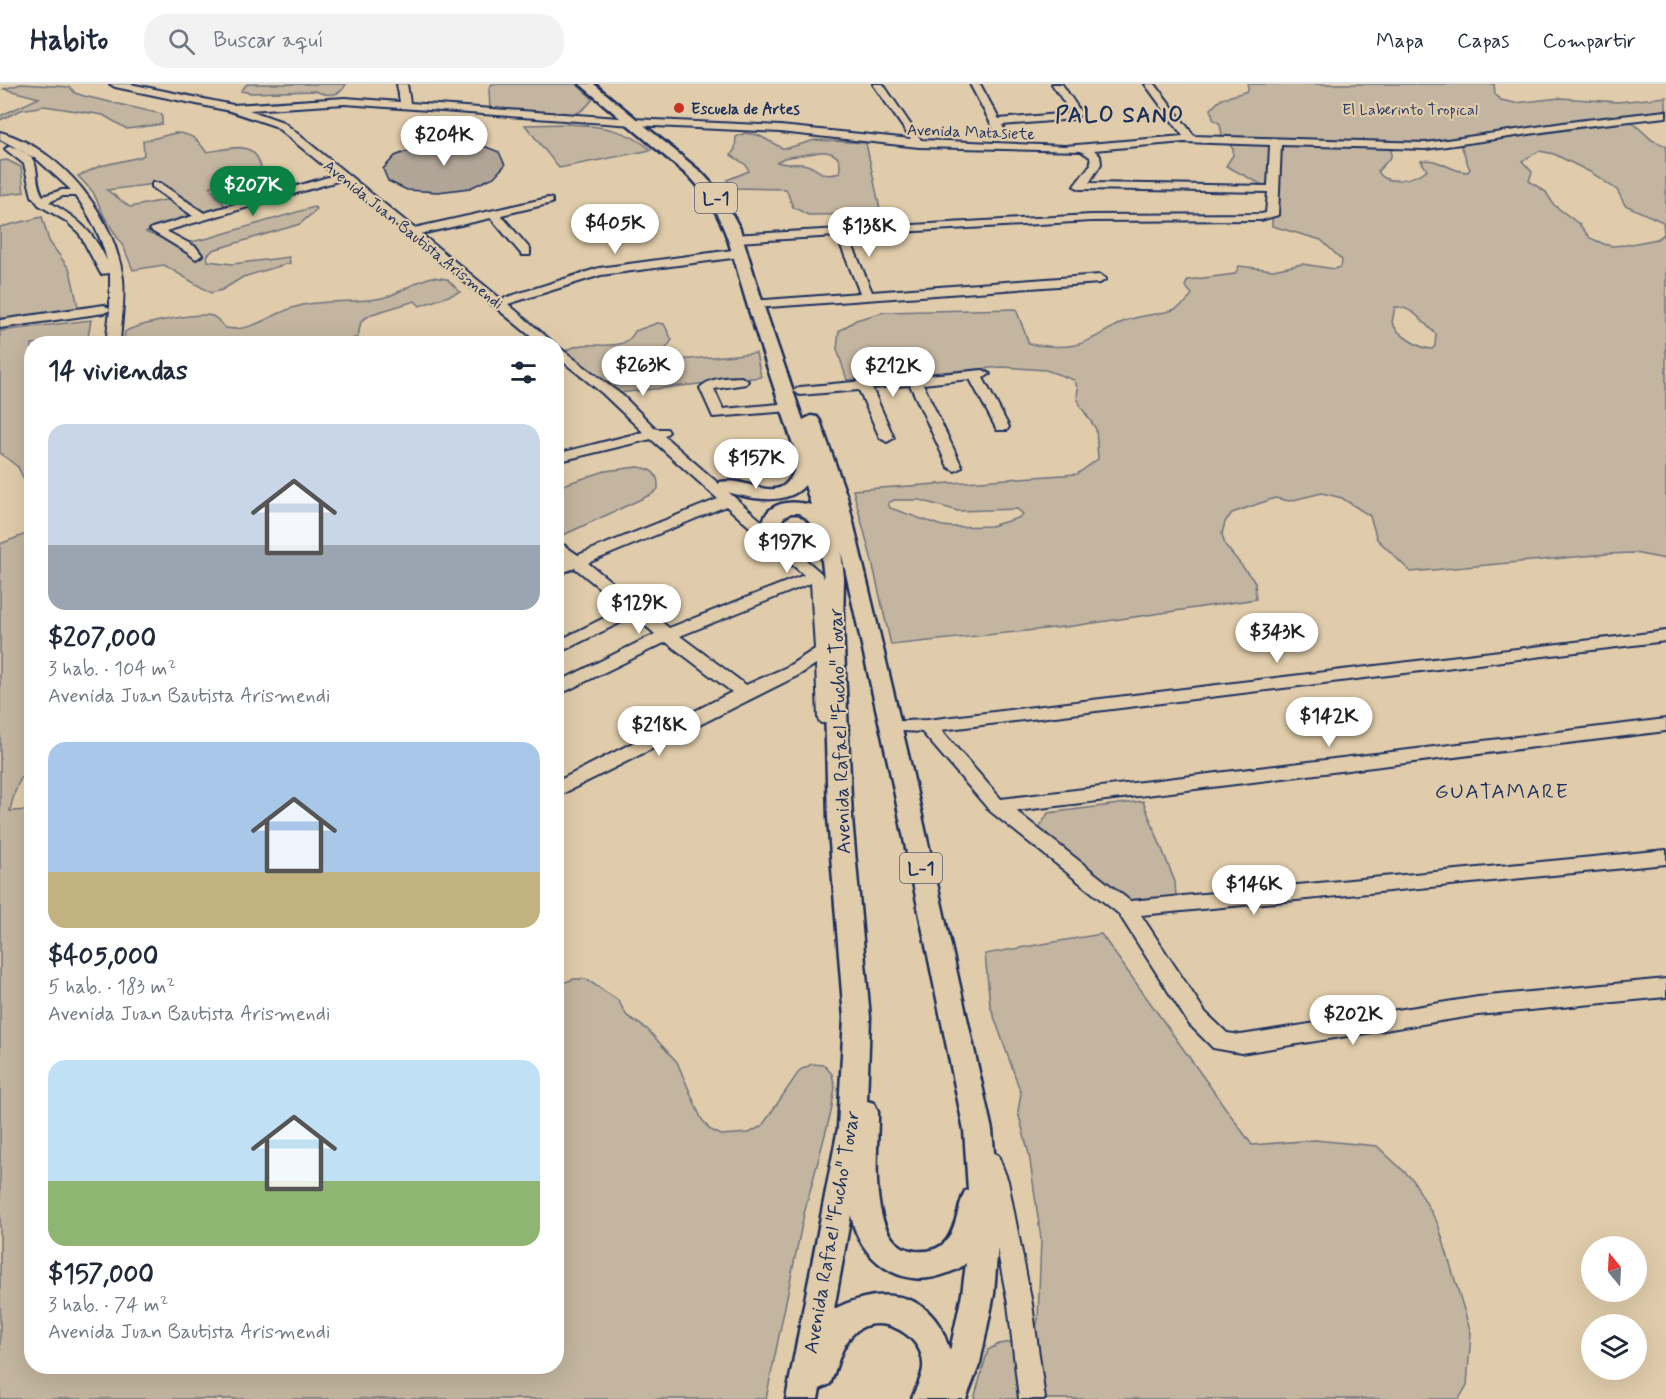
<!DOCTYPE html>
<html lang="es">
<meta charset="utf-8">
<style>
:root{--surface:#fff;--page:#f2f2f3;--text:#1f2937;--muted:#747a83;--line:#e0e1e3;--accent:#0b8043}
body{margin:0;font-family:Mynerve,sans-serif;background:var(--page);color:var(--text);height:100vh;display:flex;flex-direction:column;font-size:22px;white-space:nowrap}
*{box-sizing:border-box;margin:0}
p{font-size:20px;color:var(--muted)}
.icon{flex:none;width:33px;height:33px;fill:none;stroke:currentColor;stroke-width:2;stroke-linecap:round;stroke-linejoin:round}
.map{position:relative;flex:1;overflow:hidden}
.sheet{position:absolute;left:24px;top:252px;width:540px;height:1038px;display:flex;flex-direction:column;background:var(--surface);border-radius:24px;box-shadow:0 6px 24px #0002}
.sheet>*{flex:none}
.needle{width:39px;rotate:342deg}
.fabs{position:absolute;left:1581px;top:1152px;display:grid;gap:12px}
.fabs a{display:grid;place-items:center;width:66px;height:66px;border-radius:50%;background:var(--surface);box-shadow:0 6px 24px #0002;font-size:30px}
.price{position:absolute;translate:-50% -51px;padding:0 14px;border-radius:21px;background:#fff;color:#222;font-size:20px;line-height:39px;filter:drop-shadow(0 2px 3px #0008)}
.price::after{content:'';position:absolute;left:50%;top:36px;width:18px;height:14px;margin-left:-9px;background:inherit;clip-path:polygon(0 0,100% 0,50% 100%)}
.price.current{background:var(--accent);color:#fff}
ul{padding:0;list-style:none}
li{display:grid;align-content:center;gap:12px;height:318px;padding:0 24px}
li span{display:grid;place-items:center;height:186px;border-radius:18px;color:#555}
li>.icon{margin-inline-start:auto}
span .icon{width:108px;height:108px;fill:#fffc;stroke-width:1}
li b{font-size:26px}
h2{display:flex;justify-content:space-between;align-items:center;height:72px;padding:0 24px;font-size:26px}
header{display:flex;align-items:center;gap:36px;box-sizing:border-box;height:84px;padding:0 30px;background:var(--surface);border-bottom:2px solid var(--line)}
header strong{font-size:28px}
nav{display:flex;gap:33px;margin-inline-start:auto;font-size:21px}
.search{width:420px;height:54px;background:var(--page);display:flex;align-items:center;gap:15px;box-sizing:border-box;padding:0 21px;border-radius:24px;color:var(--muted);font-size:22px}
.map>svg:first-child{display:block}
</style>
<header>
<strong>Habito</strong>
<div class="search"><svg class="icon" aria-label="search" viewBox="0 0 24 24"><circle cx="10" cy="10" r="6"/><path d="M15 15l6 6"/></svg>Buscar aquí</div>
<nav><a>Mapa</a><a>Capas</a><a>Compartir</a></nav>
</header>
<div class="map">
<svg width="1666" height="1315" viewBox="0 0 1666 1315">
<rect width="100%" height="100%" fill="#e0ccaa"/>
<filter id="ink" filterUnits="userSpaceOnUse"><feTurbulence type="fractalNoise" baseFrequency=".0167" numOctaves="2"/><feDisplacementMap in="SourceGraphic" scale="12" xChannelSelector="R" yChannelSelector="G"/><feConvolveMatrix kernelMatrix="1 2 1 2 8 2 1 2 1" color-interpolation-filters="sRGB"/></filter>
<g filter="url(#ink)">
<path fill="#c3b59f" stroke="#6f727e" stroke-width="1.5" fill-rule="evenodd" d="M21,0l49,3 5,6 9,3 78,18v10l-35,5 -24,-14 -59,-9 -23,4 -21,10v-4l39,-18 -35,-9z
M247,0h99c-5,13 -19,12 -31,7l-64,2 -10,-2z
M492,0h84l17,15c-5,6 -10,12 -18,15 -23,6 -61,-1 -85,-3l-1,-23z
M1248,0h246l1,10 6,6 14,3 45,-5 58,4 48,-5v16l-267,32 -8,6v6l-13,14c8,17 37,7 49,-1l-6,-9c18,-4 29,11 47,11l2,-3c-5,-8 -4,-16 -10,-24l171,-24 21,19 14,6v413l-32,-6 -27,1 -196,18 -34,-33 -7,-23 -28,-18 -20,-5 -33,8 -14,-3 -43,15 -7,9 -3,12 3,11 30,37 1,17 -183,27 -182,19 -20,-88 -18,-67 224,-16 21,-15 -2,-30 -15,-22 -4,-10 1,-8 -4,-9 -28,-10 -43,-3 -156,13 -10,-31 2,-18 17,-11 28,-8 132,-3 13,35c15,2 30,4 46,1 17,-3 34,-17 50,-24 23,-10 54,-3 67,-27l-7,-8 3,-6 47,-6 4,-8 34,4 29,-6 33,5 6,-2 1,-7 -21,-20 -49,-14v-36l-46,-24 7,-11v-6l-11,-14 -2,-11 -7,-5 -2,-10 10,-10 27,-8zM1539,67l15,3 38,19 25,17 8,15 38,17 1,12 -7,5 -31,6 -14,1 -8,-2 -14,-6 -11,-14 -25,-19 -8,-13 -17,-11 3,-9 -10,-11zM1395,223c20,0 27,16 41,27l-1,12 -3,3c-12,0 -36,-15 -40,-27zM894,416h26l38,11 59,-2 6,5 -5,4 -27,8 -39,1 -10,-1 -52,-18 -2,-5z
M569,40c30,2 59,5 82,26l-92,18 -34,-43z
M175,49c15,0 23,6 31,19 26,-3 50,-15 56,20l-14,6 -39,9 18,21 -25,6 -28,-19 -11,-12 -56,7 23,17 40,-8 23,19 -47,14c13,8 23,1 40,11l23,-5 105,-31 3,2 -17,15 -87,26 -6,6 1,5 24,3 57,-7 1,6 -47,14 -21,13 -11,3 -47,-28 -31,5 -9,-22 -20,-32 -11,-24 -15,-16 22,-10 40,-9 4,-2 -1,-14z
M745,49l13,2 24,13h6l27,-8 51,3 15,71 -73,1 -15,-8 -7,-18 -55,-1 -4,-8 22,-9 -3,-6 -15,-10 4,-6 1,-12zM821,68c14,-1 22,7 18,21 -17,6 -19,-4 -32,-8 -10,-3 -21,1 -30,-3l7,-4z
M7,76l14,7 3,25 -24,3v-34z
M42,133l7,24 21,29 9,41 -79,10v-94z
M432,193l15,2 13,13 -40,14 -5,-5 -43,13 -11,7 -3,16 -18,6h-52l-4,-4c-17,-2 -30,3 -46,5 -38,2 -77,0 -114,-1l1,-11c11,-8 74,-20 87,-16 7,2 8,9 14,12 27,5 47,-16 73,-22 27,-7 55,-2 83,-8 18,-4 32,-17 50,-21z
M91,236l-4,23 -55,1 -1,150 -13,-27 -18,-14v-122z
M657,239l7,1 8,16 -9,13 5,8 88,-8 5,24 -142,16 -54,-42c5,-3 12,-5 18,-6 16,-2 43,7 52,-14z
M637,383c14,1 22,6 21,22l-6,5 -95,44v-51l48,-16z
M31,448v235c-12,8 -18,29 -21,44l22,-1v556h524l1,-381 17,-6h12l32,21 9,16 20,13 30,33 24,56 8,11 12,6 28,-2 13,-7 38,-56 12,-6 12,1 8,9 3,13 -4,25 -27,102 -38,185h-766v-855z
M1143,717l32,81 1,15 -44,6 -90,-66 -2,-10 8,-14z
M1101,850l151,211 63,-5 62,6 36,34 25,44 33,109 -4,52 -8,14h-485l14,-49 11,-6 34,-5 5,-20 3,-80 -12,-85 -11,-42 3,-19 -31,-88 -5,-51z"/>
<path fill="#b0a597" stroke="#1b2f5e" stroke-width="1.5" d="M450,58l29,2 20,8 6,13 -11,12 -24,11 -32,4 -31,-2 -19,-9 -5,-12 12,-13 25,-10z"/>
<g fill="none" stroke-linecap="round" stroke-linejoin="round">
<g stroke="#1b2f5e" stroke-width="4">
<path id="minor" d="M110,0h20l103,21 112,-7 55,4 -3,-18h10l3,19 223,16 147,7 131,13 -38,-55h10l38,56 144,6 118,-10 -38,-52h10l39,52 232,7 151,-22 89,-10v6l-89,10 -151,22 -145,-4 -3,70 -17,5 -170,1 -243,14 24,57 228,-17 6,4 -6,4 -345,25 -4,-1 -2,-3 2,-3 109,-8 -23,-57 -101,6 -4,-1v-6l359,-20 170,-1 5,-1 2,-21 -188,-3 -6,-3 17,-22 -1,-7 -9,-6 -162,-4 -139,-15 -147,-7 -288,-21 -96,6 34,12 131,106 134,-30 4,1v4l-51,12 29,34v6h-8l-31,-37 -70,16 80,65 98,-31 141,-19 6,4 -6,4 -139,18 -93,29 47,40h-15l-199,-164 -175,51 30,16 6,8 -6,4 -8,-6 -38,-23 2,-2 41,-12 -41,-29v-4h8l44,30 131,-38 -60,-49 -45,-15 -115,-24zM1184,58l86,3 -2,41 -179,-3 12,-19 -1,-8 -6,-6z
M970,0h10l19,35 72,-6 -19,-29h10l20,30 -8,5 -72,6 4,8 -9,2z
M0,48c62,17 115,84 123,147 2,21 -2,43 -3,65h-14l4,-34 -6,3 -104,15v-8l104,-15 6,4v-36l-9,1 -22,-41 -13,-12 -27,-16 -7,-9 -8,-32 -19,-15 5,-3c38,12 20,28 33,50l19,-6h9l-33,-30 -38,-21zM63,112h13c14,20 26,41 31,65 -13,-29 -31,-44 -58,-59z
M556,261l67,51 33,33h11l2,3 -5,4 157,137 7,13 8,133 -3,4h-12l-3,-4 -2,-55 -17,11 -243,122v-15l176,-90 -66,-50 -110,54v-13l99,-49 -21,-18 -78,38v-12l68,-34 -49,-40 -19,7v-11l9,-4 -9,-7v-13l22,15 140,-56 -67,-60 -95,23v-8l87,-22 -41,-39 -46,-37zM726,422l78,69 -135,53 -81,-65zM811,499l4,66 -28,18 -41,18 -66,-49z
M983,286l7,4 -7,4 26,49 -2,3h-10l-27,-51 -47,5 39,83 -7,4 -7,-4 -38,-82 -38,3 22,50 -7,4 -7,-4 -21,-48 -59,5 -7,-4 7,-4z
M741,293l7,4 -2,3 -32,5 9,20 67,-6 7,4 -7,4 -77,6 -13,-29c10,-11 27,-10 41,-11z
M1666,547v10l-725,89 60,69 665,-80v12l-650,80 114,90 536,-51v14l-525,51 64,97 22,21 14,2 237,-38 188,-18v18l-188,18 -237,38 -28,-5 -24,-24 -70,-110 -129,-103 -68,-79 -38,-2 -3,-4 3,-4 43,-2z
M990,1068l8,3 10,26 24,123 13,95h-26l-11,-95 -24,-123 -6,-19 4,-7z"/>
</g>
<g stroke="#1b2f5e" stroke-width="5">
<path id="major" d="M580,0h14l108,89 19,21 19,35 23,75 40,116 8,-4 6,1 3,4 27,76 65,274 80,359 8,88 -6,76 -14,69 -14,36h-54c3,-10 10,-20 11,-31 3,-33 -46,-59 -70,-34 -13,13 -16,34 -23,50l-10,5 -2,10h-32l52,-271 6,-110 -16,-200 -5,-192 1,-48 -5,-43 -13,-17 -7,-5h-8l-8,5 -4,12h-14l-3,-4c4,-25 29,-26 49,-21l-6,-20c-16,19 -45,15 -66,10 -8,-2 -17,-3 -21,-9l2,-4c31,-7 64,33 78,-23 -17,-51 -34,-101 -50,-152 -15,-48 -20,-90 -56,-128zM841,467l49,220 74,359 4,60 -3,1c-12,27 -8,64 -50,60 -51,-6 -36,-104 -37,-139l-4,-9 -7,-2 3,-83 -18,-200 -9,-192 1,-48zM851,1131c8,44 50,76 94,59 8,-3 15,-5 21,-11l-4,31 -12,57c-3,-8 -6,-18 -11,-26 -24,-39 -70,-34 -105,-16z"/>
</g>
<use href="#minor" fill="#e0ccaa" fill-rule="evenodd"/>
<use href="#major" fill="#e0ccaa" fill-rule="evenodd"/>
</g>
</g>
<circle fill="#c8321e" stroke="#e0ccaa" stroke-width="2" cx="679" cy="24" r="6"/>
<g text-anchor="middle" stroke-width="4.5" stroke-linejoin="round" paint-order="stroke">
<g font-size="16" font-weight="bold" fill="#1b2f5e" stroke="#e0ccaa" text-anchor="start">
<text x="691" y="30">Escuela de Artes</text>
</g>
<g font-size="16" fill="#2c3c64" stroke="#e0ccaa">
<text x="1410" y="31">El Laberinto Tropical</text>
</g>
<g font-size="16" fill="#1b2f5e" stroke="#e0ccaa">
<text transform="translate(971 47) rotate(2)" y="6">Avenida Matasiete</text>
<text transform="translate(414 150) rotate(39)" y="6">Avenida Juan Bautista Arismendi</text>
</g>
<g fill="#e0ccaa" stroke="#565e75" stroke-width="1.5">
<rect x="695" y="99" width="42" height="30" rx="4.5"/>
<rect x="900" y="769" width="42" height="30" rx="4.5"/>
</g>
<g font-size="18" font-weight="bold" fill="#1b2f5e">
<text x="716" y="120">L-1</text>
<text x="921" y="790">L-1</text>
</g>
<g font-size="20" fill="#1b2f5e" stroke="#e0ccaa">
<text transform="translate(839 647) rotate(-92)" y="7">Avenida Rafael "Fucho" Tovar</text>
<text transform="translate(831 1148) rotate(-80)" y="7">Avenida Rafael "Fucho" Tovar</text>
</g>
<g font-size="21" letter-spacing="1.5" fill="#1b2f5e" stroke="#e0ccaa">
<text x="1502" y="714">GUATAMARE</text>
</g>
<g font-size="22" font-weight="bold" letter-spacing="1.5" fill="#1b2f5e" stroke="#e0ccaa">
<text x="1120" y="38">PALO SANO</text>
</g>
</g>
</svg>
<div class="fabs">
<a><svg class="needle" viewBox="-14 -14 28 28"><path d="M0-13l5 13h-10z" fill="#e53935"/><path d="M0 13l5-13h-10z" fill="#747a83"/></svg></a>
<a><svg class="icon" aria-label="layers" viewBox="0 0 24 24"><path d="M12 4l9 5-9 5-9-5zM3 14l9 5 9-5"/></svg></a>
</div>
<b class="price" style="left:444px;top:83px">$204K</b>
<b class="price current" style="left:253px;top:133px">$207K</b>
<b class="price" style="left:615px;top:171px">$405K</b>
<b class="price" style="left:869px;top:174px">$138K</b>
<b class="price" style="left:643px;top:313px">$263K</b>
<b class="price" style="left:893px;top:314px">$212K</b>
<b class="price" style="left:756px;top:406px">$157K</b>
<b class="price" style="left:787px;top:490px">$197K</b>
<b class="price" style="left:639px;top:551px">$129K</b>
<b class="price" style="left:1277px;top:580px">$343K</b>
<b class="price" style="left:1329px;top:664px">$142K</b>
<b class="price" style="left:659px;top:673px">$218K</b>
<b class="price" style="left:1254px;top:832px">$146K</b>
<b class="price" style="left:1353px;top:962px">$202K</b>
<section class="sheet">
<h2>14 viviendas<svg class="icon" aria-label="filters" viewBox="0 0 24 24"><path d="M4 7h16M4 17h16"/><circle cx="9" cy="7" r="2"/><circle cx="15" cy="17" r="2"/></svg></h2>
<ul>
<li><span style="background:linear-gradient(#c9d6e8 65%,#9aa5b1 0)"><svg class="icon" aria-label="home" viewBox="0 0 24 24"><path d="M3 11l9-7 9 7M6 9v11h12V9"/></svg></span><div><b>$207,000</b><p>3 hab. · 104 m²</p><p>Avenida Juan Bautista Arismendi</p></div></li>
<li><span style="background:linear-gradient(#a9c7e8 70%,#c2b280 0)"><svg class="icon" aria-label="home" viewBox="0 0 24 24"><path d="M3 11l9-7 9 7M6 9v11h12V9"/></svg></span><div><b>$405,000</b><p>5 hab. · 183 m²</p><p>Avenida Juan Bautista Arismendi</p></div></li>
<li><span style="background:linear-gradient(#bfe0f5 65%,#8fb573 0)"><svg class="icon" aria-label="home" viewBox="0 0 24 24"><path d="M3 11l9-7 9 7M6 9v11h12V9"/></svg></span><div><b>$157,000</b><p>3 hab. · 74 m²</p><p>Avenida Juan Bautista Arismendi</p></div></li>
</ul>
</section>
</div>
